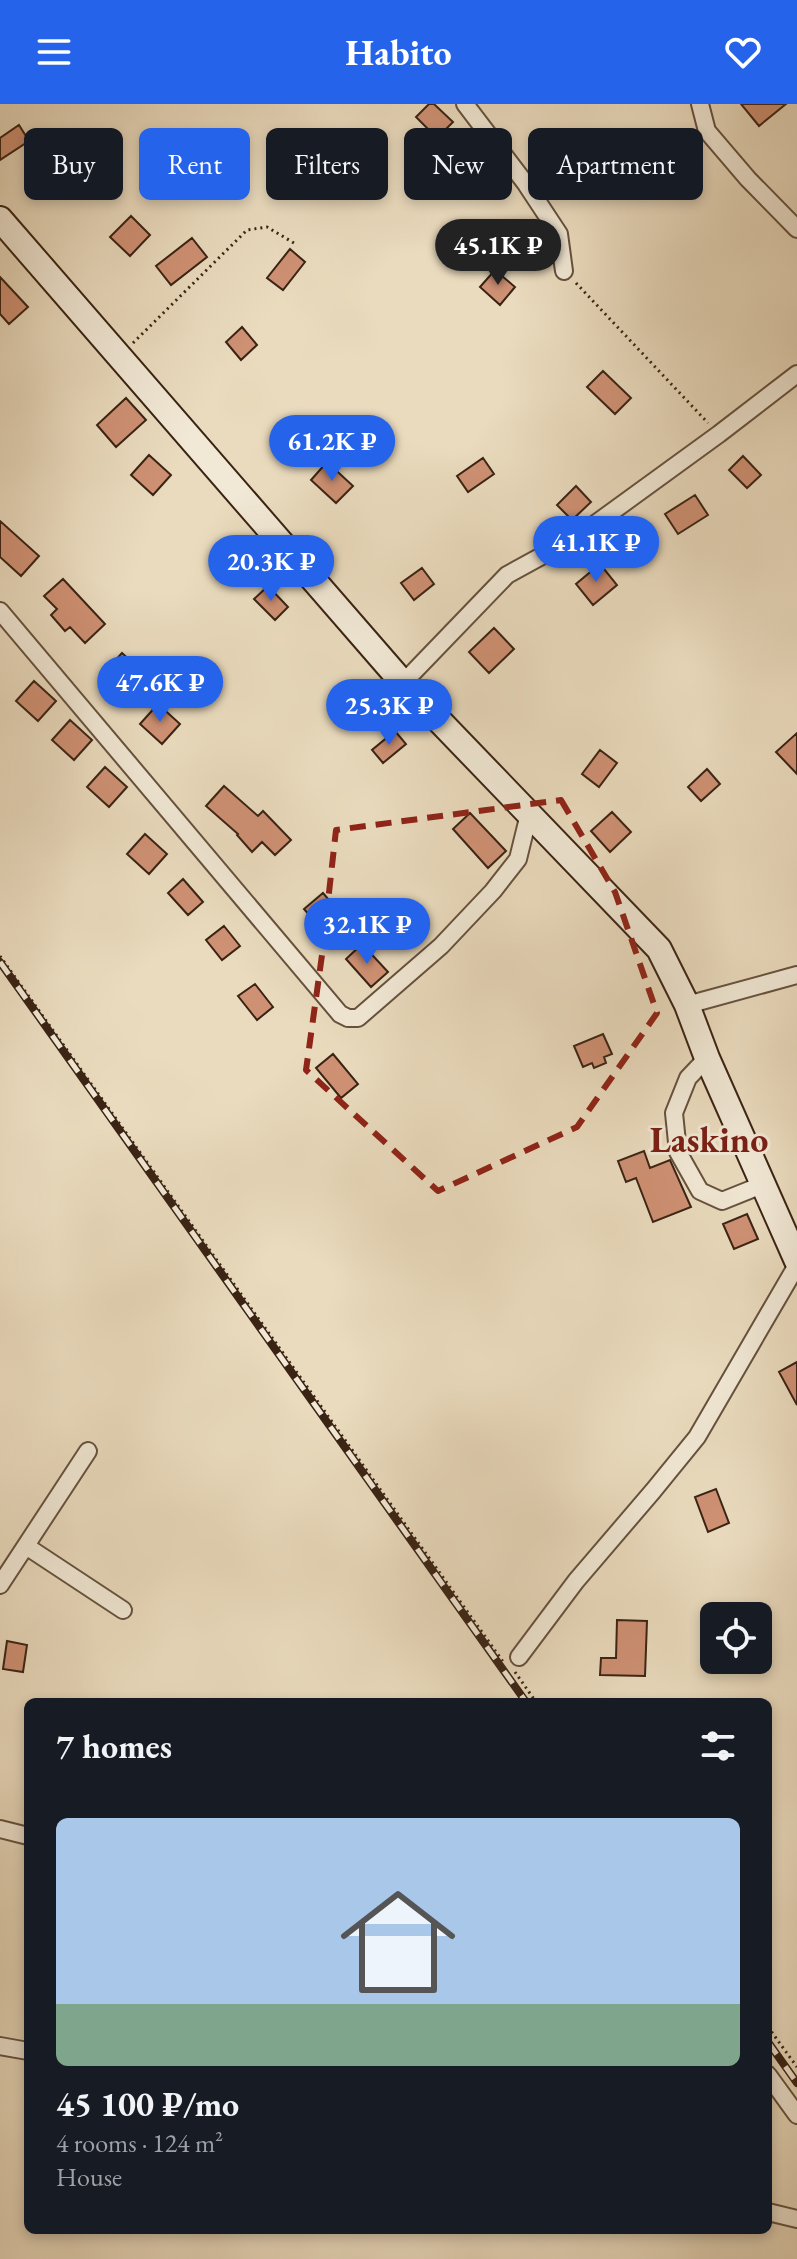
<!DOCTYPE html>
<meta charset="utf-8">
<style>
:root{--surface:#171b24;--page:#20242c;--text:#f1f3f6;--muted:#9ea1a6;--line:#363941;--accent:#2563eb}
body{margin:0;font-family:"EB Garamond",serif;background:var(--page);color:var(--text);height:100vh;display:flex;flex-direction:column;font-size:30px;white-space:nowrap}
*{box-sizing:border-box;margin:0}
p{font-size:26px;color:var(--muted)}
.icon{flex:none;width:44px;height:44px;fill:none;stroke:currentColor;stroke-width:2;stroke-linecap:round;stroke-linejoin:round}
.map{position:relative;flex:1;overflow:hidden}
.drawer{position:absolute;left:24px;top:1594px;width:748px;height:536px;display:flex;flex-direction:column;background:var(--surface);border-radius:12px;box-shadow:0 4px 12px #0003}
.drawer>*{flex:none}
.guide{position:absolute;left:24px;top:24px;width:750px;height:72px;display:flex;gap:16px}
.buttons{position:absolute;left:700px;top:1498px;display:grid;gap:16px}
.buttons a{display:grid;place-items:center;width:72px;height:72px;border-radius:12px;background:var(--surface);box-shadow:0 4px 12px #0003;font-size:40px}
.price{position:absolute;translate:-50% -68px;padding:0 18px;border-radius:28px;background:var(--accent);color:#fff;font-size:26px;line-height:52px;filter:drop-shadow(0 2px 4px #0008)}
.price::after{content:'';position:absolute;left:50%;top:48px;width:24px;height:18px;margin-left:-12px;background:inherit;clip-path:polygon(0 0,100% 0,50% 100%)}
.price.selected{background:#222;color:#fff}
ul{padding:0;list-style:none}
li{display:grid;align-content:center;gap:16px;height:424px;padding:0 32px}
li+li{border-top:2px solid var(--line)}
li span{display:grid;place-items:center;height:248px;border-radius:12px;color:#555}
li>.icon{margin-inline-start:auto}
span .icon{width:144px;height:144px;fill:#fffc;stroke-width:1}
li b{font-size:34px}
h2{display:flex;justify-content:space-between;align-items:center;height:96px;padding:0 32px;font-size:34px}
.pill{padding:0 28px;border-radius:12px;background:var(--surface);box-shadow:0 4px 12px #0003;font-size:28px;line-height:72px}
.pill.selected{background:var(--accent);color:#fff}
header{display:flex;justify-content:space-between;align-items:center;height:104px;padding:0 32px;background:var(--accent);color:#fff;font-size:36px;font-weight:700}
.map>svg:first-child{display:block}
</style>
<header><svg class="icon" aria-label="menu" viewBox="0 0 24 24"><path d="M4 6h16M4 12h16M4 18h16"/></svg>Habito<svg class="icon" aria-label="heart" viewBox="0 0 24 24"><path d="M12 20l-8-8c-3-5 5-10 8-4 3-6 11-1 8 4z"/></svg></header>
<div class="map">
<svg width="797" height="2155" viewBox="0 0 797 2155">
<rect width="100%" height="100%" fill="#eadbbe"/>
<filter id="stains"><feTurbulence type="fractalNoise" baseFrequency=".0025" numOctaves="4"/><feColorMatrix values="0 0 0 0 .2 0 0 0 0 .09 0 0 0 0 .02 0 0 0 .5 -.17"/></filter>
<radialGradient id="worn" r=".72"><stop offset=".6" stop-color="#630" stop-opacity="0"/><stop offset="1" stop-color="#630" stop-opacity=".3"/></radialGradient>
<path fill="#cf9174" stroke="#3a2314" stroke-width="2" d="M429,0h5l19,18 -16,16 -21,-21z
M741,0h45l-27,22z
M19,21l10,16 -29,19v-22z
M131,112l19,19 -20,21 -20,-19z
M192,134l15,19 -36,28 -15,-19z
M290,145l15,13 -22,28 -16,-12z
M495,166l20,17 -15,18 -20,-18z
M0,173l28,30 -19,17 -9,-10z
M242,223l15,18 -16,15 -15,-18z
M603,267l28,27 -16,16 -28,-27z
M126,294l20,22 -30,27 -19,-22z
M149,351l22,20 -18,20 -22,-20z
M743,352l18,19 -14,13 -18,-18z
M483,354l11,16 -26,18 -11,-16z
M327,358l26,24 -17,17 -25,-23z
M576,382l15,16 -19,18 -15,-15z
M695,391l13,20 -30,19 -13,-20z
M0,417l39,35 -18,20 -21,-19z
M600,460l17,21 -24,20 -17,-21z
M422,464l12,16 -20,16 -13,-17z
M63,475l42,45 -20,19 -15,-16 -5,4 -14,-16 6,-6 -13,-13z
M268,482l20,21 -13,13 -21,-21z
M494,524l20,21 -25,24 -20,-21z
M122,549l22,20 -18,20 -22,-20z
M34,577l22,20 -18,20 -22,-20z
M364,580l9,13 -27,18 -9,-13z
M158,600l22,20 -18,20 -22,-20z
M70,616l22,20 -18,20 -22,-20z
M395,627l11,13 -23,19 -11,-13z
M797,629v41l-21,-22z
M600,646l17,13 -18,24 -17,-13z
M105,663l22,20 -18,20 -22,-20z
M707,665l13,15 -19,17 -13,-14z
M224,682l34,30 5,-5 28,29 -16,15 -13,-13 -10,10 -15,-17 1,-1 -32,-28z
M612,708l19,20 -21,20 -19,-21z
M470,709l36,38 -18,17 -35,-39z
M145,730l22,20 -18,20 -22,-20z
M183,775l20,23 -15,13 -20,-22z
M323,789l23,27 -18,16 -24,-27z
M224,822l16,20 -18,14 -16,-20z
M362,840l26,28 -17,15 -25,-28z
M255,880l18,23 -16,13 -19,-24z
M603,930l9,20 -8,3 2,6 -12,5 -2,-5 -9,4 -9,-21z
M333,950l25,30 -17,14 -25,-30z
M644,1047l6,17 20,-8 21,47 -38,15 -17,-44 -10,4 -8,-21z
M747,1110l11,25 -24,10 -11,-25z
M797,1258v43l-18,-33z
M716,1385l13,34 -21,9 -13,-35z
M617,1516l30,1 -2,55 -45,-1 1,-17h15z
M7,1537l20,4 -4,27 -20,-3z"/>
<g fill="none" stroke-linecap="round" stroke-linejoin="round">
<g stroke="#66513e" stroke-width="20">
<path id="street" d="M465,0l61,80 33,50 5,37
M700,0l7,27 41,48 49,50
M0,507l340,403 8,4h10l83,-72 52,-55 25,-32 11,-45
M403,579l104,-108 73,-40 139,-101 78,-60
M687,901l110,-30
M707,954l-19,20 -14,35 4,39 22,39 22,10 40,-16
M26,1442l97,64
M0,1481l88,-134
M519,1553l57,-76 77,-90 44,-54 100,-172
M0,1725l28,7
M0,1942l28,5
M768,1971l29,40
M768,2108l29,7"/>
</g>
<g stroke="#3a2314" stroke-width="28">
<path id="secondary" d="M0,115l403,464 256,266 28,56 20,53 90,203"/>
</g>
<path stroke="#3a2314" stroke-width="3" stroke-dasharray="2 4" stroke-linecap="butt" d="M576,179l132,140
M133,239l114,-113 20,-3 27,16
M0,852l504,707
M515,1568l21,30
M768,1923l29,40"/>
<use href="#street" stroke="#f1e8d5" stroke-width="16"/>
<use href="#secondary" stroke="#f1e8d5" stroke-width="24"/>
<g stroke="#3a2314" stroke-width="8">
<path id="rail" d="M0,858l526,740
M768,1938l29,41"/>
</g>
<use href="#rail" stroke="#f1e8d5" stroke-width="5" stroke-dasharray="15" stroke-linecap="butt"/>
</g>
<path fill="none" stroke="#8f2418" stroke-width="6" stroke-dasharray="16 10" stroke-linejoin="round" d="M561,696l54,92 42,121 -80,114 -139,64 -132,-121 16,-115 14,-125z"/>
<g text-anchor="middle" stroke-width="6" stroke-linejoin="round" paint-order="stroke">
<g font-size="36" font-weight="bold" fill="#7a1f14" stroke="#f1e8d5">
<text x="709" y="1048">Laskino</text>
</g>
</g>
<rect width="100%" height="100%" filter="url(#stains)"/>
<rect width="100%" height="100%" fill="url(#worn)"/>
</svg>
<div class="buttons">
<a><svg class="icon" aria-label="locate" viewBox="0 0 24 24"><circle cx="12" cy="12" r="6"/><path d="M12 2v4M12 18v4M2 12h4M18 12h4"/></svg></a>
</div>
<b class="price selected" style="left:498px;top:183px">45.1K ₽</b>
<b class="price" style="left:332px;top:379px">61.2K ₽</b>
<b class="price" style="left:596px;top:480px">41.1K ₽</b>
<b class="price" style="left:271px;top:499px">20.3K ₽</b>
<b class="price" style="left:160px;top:620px">47.6K ₽</b>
<b class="price" style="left:389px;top:643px">25.3K ₽</b>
<b class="price" style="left:367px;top:862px">32.1K ₽</b>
<div class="guide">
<a class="pill">Buy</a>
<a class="pill selected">Rent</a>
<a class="pill">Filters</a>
<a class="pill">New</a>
<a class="pill">Apartment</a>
</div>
<section class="drawer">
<h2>7 homes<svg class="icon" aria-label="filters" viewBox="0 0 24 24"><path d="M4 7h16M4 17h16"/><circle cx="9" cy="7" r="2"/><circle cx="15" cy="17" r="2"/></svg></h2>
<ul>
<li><span style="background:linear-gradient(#a9c7e8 75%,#7fa58c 0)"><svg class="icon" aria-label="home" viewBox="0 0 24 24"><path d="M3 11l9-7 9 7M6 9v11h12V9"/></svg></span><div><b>45 100 ₽/mo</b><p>4 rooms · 124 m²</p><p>House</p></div></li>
</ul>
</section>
</div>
